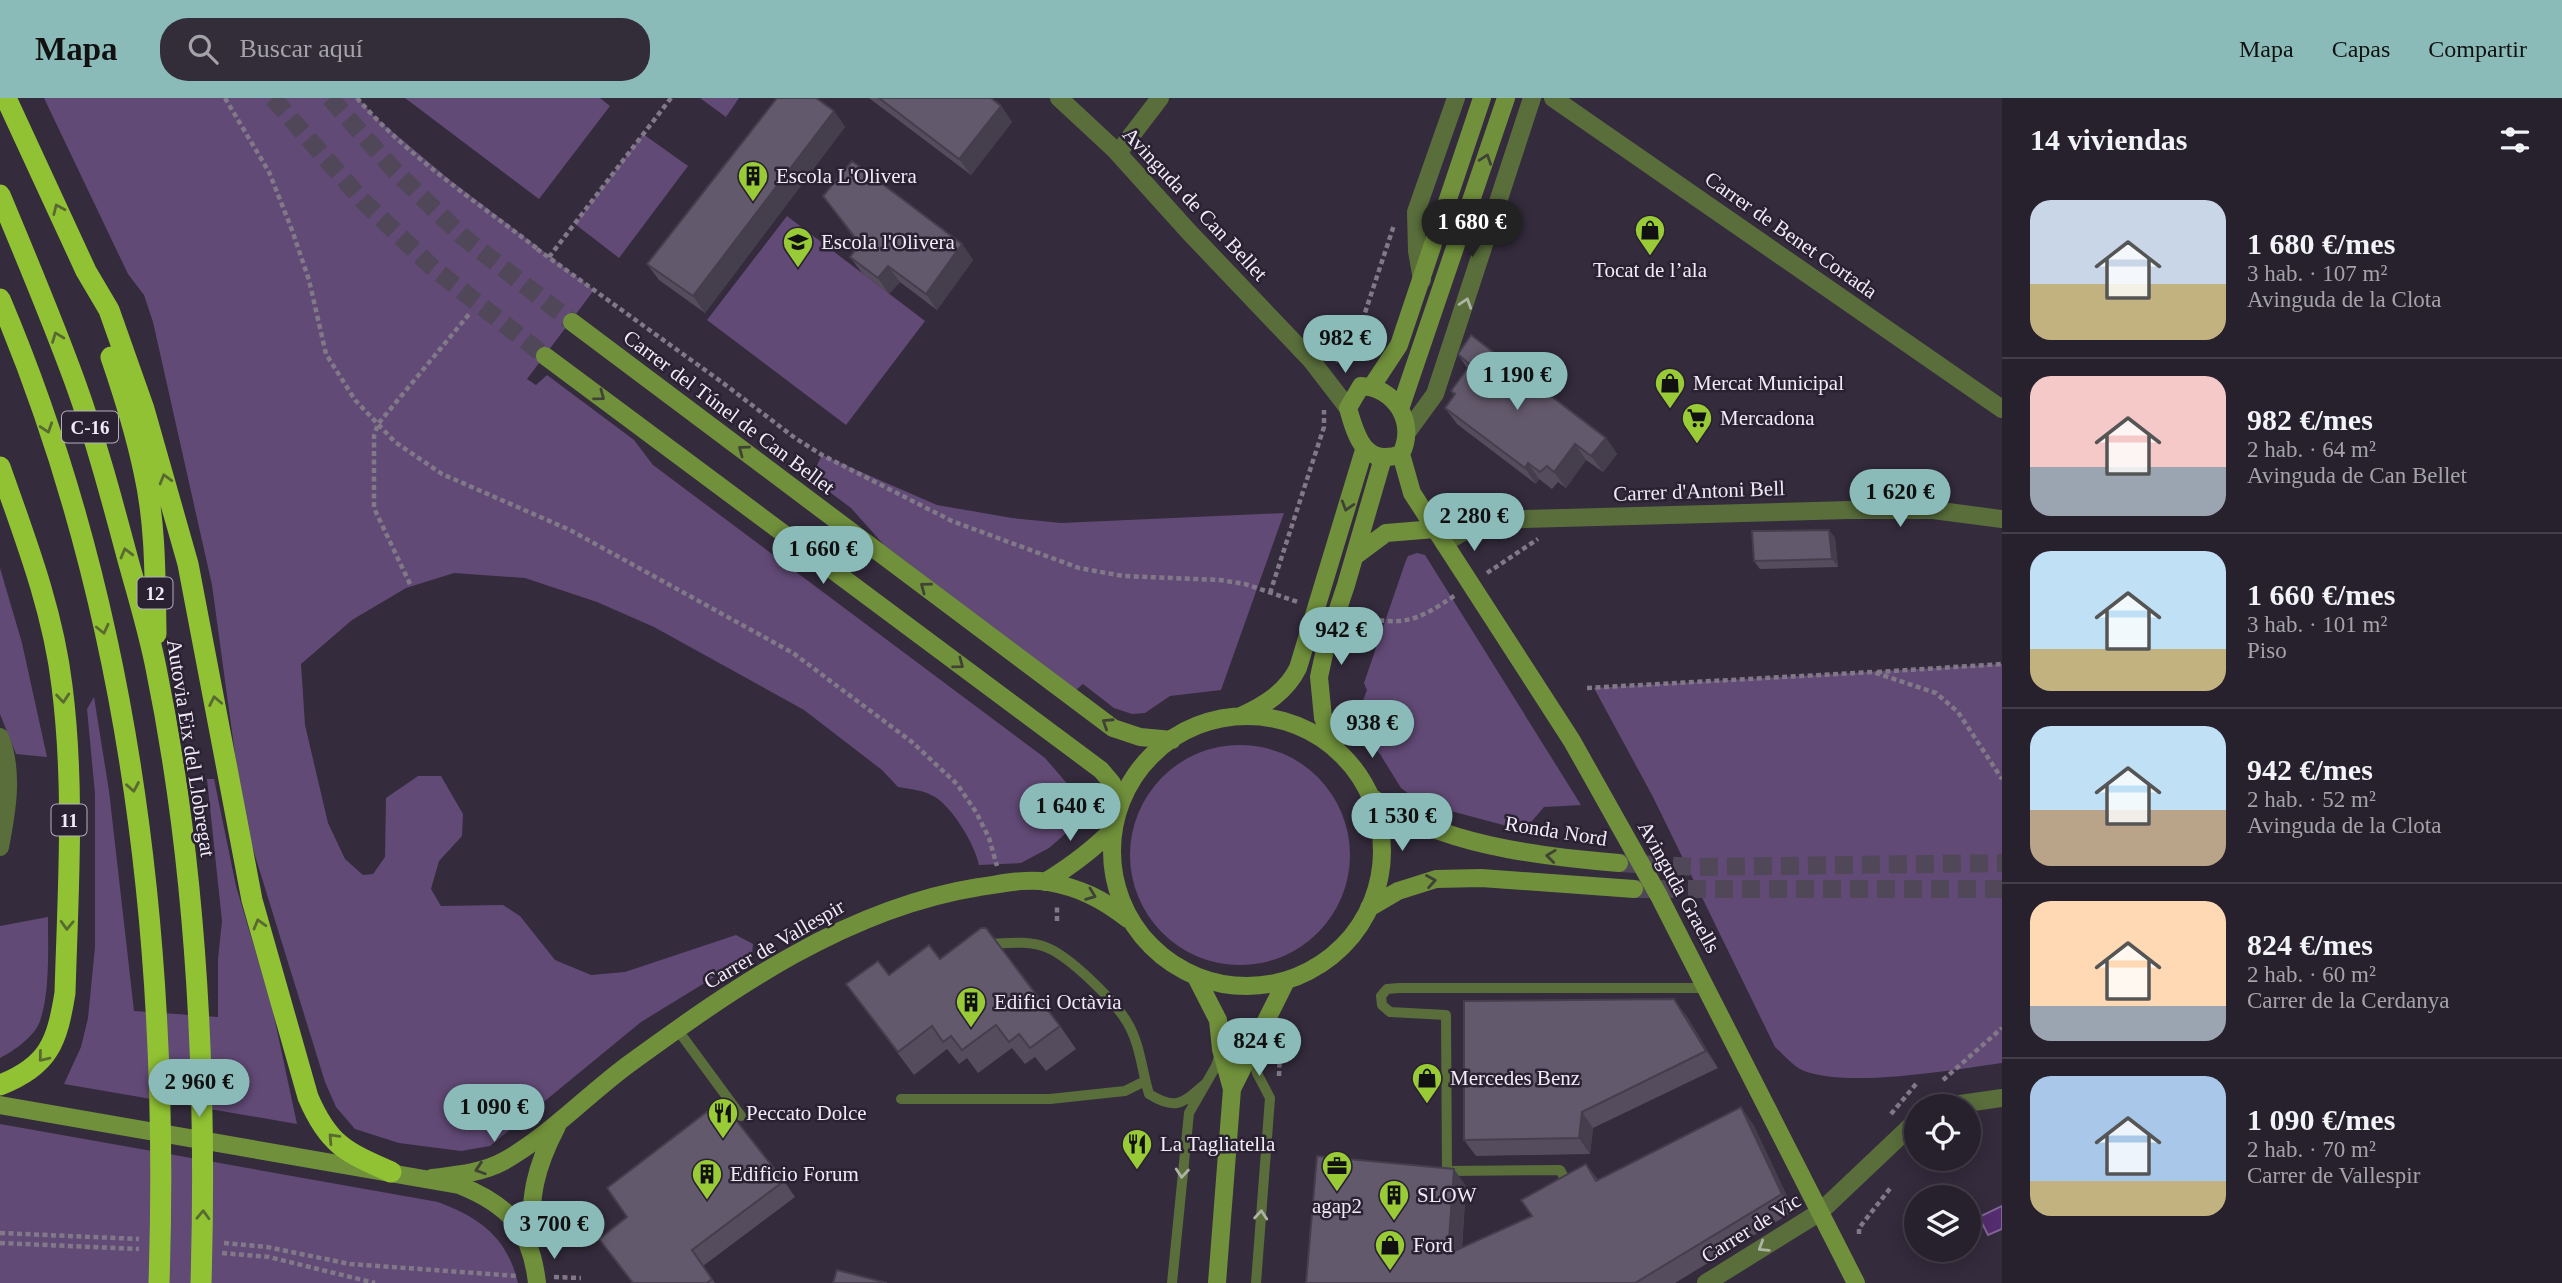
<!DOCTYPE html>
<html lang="es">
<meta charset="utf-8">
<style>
:root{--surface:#27202d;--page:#332d39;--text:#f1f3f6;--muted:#a4a3aa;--line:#433e49;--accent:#8bbbb9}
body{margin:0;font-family:Georgia,serif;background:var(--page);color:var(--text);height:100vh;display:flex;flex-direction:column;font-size:26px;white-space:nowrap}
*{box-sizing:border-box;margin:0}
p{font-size:23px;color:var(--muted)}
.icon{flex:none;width:38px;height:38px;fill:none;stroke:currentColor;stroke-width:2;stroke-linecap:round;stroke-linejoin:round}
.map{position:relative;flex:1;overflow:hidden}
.sheet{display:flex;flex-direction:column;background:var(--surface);width:560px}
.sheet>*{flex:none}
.tools{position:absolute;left:1904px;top:996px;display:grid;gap:14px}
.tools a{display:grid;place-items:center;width:77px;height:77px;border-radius:50%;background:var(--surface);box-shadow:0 4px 18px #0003,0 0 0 2px var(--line);font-size:35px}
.price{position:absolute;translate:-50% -60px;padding:0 16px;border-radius:24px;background:var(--accent);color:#111;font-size:23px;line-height:46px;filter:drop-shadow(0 2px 4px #0008)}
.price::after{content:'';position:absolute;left:50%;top:42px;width:21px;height:16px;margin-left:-10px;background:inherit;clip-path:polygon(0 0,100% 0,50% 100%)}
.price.current{background:#222;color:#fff}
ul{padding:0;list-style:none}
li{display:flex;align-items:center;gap:21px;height:175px;padding:0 28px}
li+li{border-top:2px solid var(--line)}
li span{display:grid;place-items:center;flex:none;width:196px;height:140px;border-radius:21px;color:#555}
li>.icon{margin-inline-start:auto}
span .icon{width:84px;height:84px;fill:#fffc;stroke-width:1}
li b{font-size:30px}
h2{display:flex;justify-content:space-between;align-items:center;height:84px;padding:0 28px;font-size:30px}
header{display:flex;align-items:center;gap:42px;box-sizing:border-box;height:98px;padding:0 35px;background:var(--accent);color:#111}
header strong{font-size:33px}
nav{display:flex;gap:38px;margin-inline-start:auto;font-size:24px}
.search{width:490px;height:63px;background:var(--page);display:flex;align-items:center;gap:18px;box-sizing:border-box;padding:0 24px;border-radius:28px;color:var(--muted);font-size:26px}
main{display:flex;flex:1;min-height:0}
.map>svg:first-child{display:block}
</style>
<header>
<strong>Mapa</strong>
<div class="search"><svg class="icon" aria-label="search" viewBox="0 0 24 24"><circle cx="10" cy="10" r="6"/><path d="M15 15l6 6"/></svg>Buscar aquí</div>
<nav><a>Mapa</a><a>Capas</a><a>Compartir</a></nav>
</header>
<main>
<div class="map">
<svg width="2002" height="1185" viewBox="0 0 2002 1185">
<rect width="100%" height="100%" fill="#342b3c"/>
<path fill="#624a76" d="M44,0h314l17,19 75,63 144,110 -67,89 9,6 11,-10 87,65 19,25 392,293 26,30 4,14v16l-11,17 -15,13 -28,15 -42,2c-4,-20 -26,-57 -44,-68 -11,-7 -25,-8 -37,-10l-16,-17 -78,-60 -150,-83 -57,-25 -72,-24 -71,-5 -48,15 -54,32 -51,44 4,61 23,98 17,36 18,16 10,-1 12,-17 1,-59 32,-22h23l22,38 -1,22 -23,25 -8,28 10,17 62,-1 17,11 35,44 36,15 34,-3 111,-37 17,9 -1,10 -111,68 -151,124 -29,5 -62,-8 -44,-14 -19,-22 -11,-25 -81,-262 -32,-235 -59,-263 -9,-27 -16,-21z
M405,0h195l10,8 -71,93z
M700,0h39l-13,19z
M643,36l45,32 -69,92 -44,-34z
M787,118l138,105 -79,104 -139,-105z
M822,357l115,50 75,13 49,5 223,-10 -63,177 -51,6 -25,17 -13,1 -18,-6 -31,-24 -7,6 -192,-145 -33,-37 -40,-30z
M1417,455l8,2 156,250 -37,2 -12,14 -14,8 -97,-26 -20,-15 -21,-34 -24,-23 -2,-7 13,-34 -3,-7 41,-120 3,-7z
M0,470l22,75 25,114 -31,-3 -16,-40z
M2002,566v399c-52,7 -150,25 -198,8 -10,-4 -21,-17 -29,-24l-122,-250 -59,-109z
M94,599l15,94 25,220 84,6v-58l4,-38 -15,-142h7l22,107 36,121 25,117 -233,-40 17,-37 7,-29 7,-71v-153l-8,-85z
M1130 757a110 110 0 1 1 220 0a110 110 0 1 1-220 0Z
M48,819c0,31 2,76 -8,104 -5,15 -26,30 -40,37v-132z
M0,1026l438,78c42,16 69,35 80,81h-518z"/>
<path fill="#542d70" stroke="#836698" stroke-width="2" d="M2002,1108v23l-14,6 -9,-18z"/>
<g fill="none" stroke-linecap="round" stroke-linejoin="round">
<path stroke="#504858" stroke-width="18" stroke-dasharray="18 9" stroke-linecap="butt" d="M273,0l89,102 71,68 112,88
M330,0l64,72 68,66 110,86
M1619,765l79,4 304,-4
M1634,791h368"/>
<path stroke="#817988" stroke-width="4.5" stroke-dasharray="5 3.5" stroke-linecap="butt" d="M225,0l44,74 23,58 17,50 17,74 29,46 40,42 47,32 128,56 223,123 119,89 45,42 19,28 13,26 8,28
M357,0c51,59 120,104 182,152
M537,151l186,134 72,55 27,17 130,66 127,47 44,8 97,4 25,4 53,18
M549,159l122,-159
M1335,263l19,-15 40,-121
M1487,475l51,-34
M410,486l-36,-76v-72l4,-12 92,-111
M1270,495l54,-166v-17
M1354,518c51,10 60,7 103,-22
M1877,574l125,-8
M1587,590l286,-16 63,21 22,19 44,67
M1057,823v-17
M1280,954h12
M1279,978l1,-24
M1943,982l59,-52
M1891,1016l25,-30
M0,1135l139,6
M1859,1136v-6l33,-42
M0,1145l139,6
M224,1145l43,4 83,17 167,12
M222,1155l47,4 106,26
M554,1179l27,1"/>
<path stroke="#596e3b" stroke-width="10" d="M989,846c19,-1 41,-4 59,4 23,10 66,52 79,74 13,21 15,49 22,72 27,17 34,9 56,-10
M677,931l64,87
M1252,955l5,20 13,25 -14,185
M901,1001h149l75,-8 20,-10
M1568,1086l-8,-14 -113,1 -1,-156 -56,-3 -8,-7 -1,-9 6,-7 12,-1h308
M1172,1185l17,-170 27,-47 4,-12"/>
<path stroke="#596e3b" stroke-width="18" d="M1059,0l56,52 74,82 122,128 37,48
M1553,0l449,311
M1118,55l42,-55
M1422,182l-5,-29 -1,-39 40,-114
M1408,333l27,-37 97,-296
M1444,445l30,-17 18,-6 357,-10h84l69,9
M0,639c14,35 7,74 0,110
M1946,1008l56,-8
M1706,1185l114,-71 96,-91"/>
<path stroke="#70903b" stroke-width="18" d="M572,224l541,406 27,9 32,3
M545,258l556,414 11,13 6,24
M1361,288c34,1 56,37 40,68 -36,13 -45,-17 -53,-46z
M1372,288l27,-41 83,-247
M1400,311l106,-311
M1401,356l11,39 160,248 87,155 197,387
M1355,458l31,-23 49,-4
M1241,618c24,-11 45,-24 57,-48l66,-218
M1112 753a135 135 0 1 1 270 0a135 135 0 1 1-270 0Z
M1336,650l-13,-30 -4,-41 7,-32 20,-60 37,-127
M1371,699c69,48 166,59 248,66
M1045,784c26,-16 48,-32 69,-54
M1369,810l29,-17 38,-12 45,-1 153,11
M1196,879l22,43 3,29 11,40 -15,194
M1232,991l54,-108
M0,1007l459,80c50,20 72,44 78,98
M432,1080c24,-3 50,-5 72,-17 46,-26 83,-66 125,-97 106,-77 218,-156 350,-177 22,-3 47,-9 69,-5 33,6 54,17 80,37
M530,1145c1,-49 4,-73 27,-117"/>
<path stroke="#91c233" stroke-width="21" d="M6,0l80,173 23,39 35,99 44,155 64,336 56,197c20,47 37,55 83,75
M0,97c26,62 52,124 75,187 21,58 37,118 53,178 10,36 21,72 28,108 41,200 51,412 45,615
M0,201c131,309 170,652 159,984
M111,259c13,38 25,76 33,115 12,53 11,108 12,162
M0,369c25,71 53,143 62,219 13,102 6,205 3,307 -8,49 -16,73 -65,92"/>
</g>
<path fill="#554d5d" d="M869,0h122l10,8 11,16 -41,53z
M834,13l11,16 -140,186 -46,-33 -12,-16z
M823,98l139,48 11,16 -36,50 -37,-28 -11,12 -27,-21 -12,-16 9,-12z
M1458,256l148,84 11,16 -14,18 -17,-12 -20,28 -8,-6 -6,7 -13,-10 -3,5 -79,-60 -12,-16 9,-12 -3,-5 16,-23z
M1829,432l6,8 3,29 -78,2 -6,-8z
M940,861l120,67 16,23 -30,22 -11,-14 -10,7 -13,-16 -34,25 -11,-15 -8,6 -12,-15 -33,26 -68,-91 43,-9z
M1686,917l32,53 -125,60 -3,26 -114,2 -12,-16z
M1753,1026l41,87 -119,72h-369l160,-97 -4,62 70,-32 54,-52 12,16z
M784,1083l11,16 -92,69 12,17h-83l-33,-44z"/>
<path fill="#453e4c" d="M1001,8l11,16 -41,53 -12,-16z
M834,13l11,16 -140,186 -12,-17z
M962,146l11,16 -36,50 -11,-16z
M888,168l12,16 -11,12 -11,-16z
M1606,340l11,16 -14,18 -12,-16z
M1575,346l11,16 -20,28 -12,-16z
M1528,365l11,16 -3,5 -11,-16z
M1829,432l6,8 3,29 -6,-8z
M1674,901l12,16 32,53 -12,-17z
M1741,1009l12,17 41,87 -12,-17z
M1582,1014l11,16 -3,26 -11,-16z
M1454,1071l12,17 -6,85 -12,-17z"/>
<path fill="#63596c" stroke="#453e4c" stroke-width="2" d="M777,0h39l18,13 -141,185 -46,-32z
M879,0h112l10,8 -42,53z
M852,63l110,83 -36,50 -38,-28 -10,12 -28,-21 10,-13 -37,-48z
M1471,237l135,103 -15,18 -16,-12 -21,28 -7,-6 -7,6 -12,-9 -3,5 -80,-60 10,-14 -4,-3 19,-26 -12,-11z
M1829,432l3,29 -78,2 -2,-30z
M981,830h5l74,98 -30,22 -11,-14 -10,8 -13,-17 -34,25 -11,-14 -8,6 -11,-16 -34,26 -52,-68 32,-23 11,14 40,-30 11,14z
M1674,901l32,52 -124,61 -3,26 -115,2v-139z
M721,1003l63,80 -92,69 20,29 -5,4h-74l-34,-44 28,-22 -20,-29z
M1741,1009l41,87 -147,89h-329l11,-127 137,13 -6,85 84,-38 -11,-16 65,-36 10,17z
M837,1172l50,13h-54z"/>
<defs><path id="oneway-chevron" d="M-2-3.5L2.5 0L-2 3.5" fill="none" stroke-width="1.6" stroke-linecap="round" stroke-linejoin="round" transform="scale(1.75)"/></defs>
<g stroke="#3f4335">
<use href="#oneway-chevron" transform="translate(1486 61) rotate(-71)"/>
<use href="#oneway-chevron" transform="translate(600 298) rotate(37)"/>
<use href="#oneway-chevron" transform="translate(743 352) rotate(-143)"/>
<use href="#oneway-chevron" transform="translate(1347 408) rotate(107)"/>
<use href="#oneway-chevron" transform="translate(925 489) rotate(-143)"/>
<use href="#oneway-chevron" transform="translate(959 566) rotate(37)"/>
<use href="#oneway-chevron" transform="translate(1107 625) rotate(-147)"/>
<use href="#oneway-chevron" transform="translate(1551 758) rotate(-173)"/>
<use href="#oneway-chevron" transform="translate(1431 783) rotate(-10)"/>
<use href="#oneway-chevron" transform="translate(1091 797) rotate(21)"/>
<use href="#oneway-chevron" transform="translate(480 1071) rotate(162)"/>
</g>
<g stroke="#586a32">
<use href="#oneway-chevron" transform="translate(58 111) rotate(-114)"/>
<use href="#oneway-chevron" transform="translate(57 239) rotate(-111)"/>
<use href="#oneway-chevron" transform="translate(47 330) rotate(72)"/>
<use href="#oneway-chevron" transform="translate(165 381) rotate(-106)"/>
<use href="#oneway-chevron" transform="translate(126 455) rotate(-105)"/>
<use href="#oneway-chevron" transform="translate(103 531) rotate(77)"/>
<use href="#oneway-chevron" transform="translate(63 600) rotate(85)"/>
<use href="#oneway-chevron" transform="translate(215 603) rotate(-101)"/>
<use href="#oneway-chevron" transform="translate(133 689) rotate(80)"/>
<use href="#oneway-chevron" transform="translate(259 826) rotate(-106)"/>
<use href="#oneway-chevron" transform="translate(67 827) rotate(92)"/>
<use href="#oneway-chevron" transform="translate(43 959) rotate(129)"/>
<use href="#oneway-chevron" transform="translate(333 1040) rotate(-133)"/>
<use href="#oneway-chevron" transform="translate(203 1117) rotate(-88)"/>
</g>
<g stroke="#adb3a2">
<use href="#oneway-chevron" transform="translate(1466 205) rotate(-72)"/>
<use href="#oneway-chevron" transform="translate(1182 1075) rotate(95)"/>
<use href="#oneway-chevron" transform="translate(1261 1117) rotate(-85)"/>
<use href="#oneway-chevron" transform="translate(1763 1149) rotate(148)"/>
</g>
<defs>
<g id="building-pin" transform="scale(1.575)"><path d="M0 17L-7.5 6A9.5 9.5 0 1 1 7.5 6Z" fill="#98cb36" stroke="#2a2232"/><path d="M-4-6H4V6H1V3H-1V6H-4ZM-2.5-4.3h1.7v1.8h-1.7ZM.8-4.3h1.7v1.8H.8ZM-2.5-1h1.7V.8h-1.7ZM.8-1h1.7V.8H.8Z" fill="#111"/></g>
<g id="shop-pin" transform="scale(1.575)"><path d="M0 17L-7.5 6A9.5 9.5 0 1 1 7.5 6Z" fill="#98cb36" stroke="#2a2232"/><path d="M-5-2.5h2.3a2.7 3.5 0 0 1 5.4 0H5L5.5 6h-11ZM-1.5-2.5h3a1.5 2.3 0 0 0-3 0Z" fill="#111"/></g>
<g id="school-pin" transform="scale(1.575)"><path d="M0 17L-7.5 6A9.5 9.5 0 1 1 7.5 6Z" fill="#98cb36" stroke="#2a2232"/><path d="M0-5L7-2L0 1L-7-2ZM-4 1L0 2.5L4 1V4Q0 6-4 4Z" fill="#111"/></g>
<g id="supermarket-pin" transform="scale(1.575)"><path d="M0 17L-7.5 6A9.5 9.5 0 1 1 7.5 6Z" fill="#98cb36" stroke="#2a2232"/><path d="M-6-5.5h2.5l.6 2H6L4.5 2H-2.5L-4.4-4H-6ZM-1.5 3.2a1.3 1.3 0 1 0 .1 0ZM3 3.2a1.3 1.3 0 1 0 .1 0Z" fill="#111"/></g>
<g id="restaurant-pin" transform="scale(1.575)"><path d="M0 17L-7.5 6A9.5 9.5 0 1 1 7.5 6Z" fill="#98cb36" stroke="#2a2232"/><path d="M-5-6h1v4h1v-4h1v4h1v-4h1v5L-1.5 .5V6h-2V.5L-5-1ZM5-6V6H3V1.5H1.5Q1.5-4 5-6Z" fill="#111"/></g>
<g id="office-pin" transform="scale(1.575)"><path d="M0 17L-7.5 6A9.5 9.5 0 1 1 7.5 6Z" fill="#98cb36" stroke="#2a2232"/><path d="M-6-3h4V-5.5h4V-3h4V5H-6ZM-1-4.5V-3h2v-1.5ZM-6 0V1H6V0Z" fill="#111"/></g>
</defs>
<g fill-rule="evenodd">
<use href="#building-pin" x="753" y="78"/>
<use href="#shop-pin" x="1650" y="132"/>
<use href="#school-pin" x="798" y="144"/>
<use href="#shop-pin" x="1670" y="285"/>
<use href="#supermarket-pin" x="1697" y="320"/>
<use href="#building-pin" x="971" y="904"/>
<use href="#shop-pin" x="1427" y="980"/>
<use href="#restaurant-pin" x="723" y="1015"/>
<use href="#restaurant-pin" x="1137" y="1046"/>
<use href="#office-pin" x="1337" y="1068"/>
<use href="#building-pin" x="707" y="1076"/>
<use href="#building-pin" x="1394" y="1097"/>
<use href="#shop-pin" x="1390" y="1147"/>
</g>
<g text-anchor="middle" stroke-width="5" stroke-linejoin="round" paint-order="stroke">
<g fill="#2a2232" stroke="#b5afbc" stroke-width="2">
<rect x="62" y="313.5" width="56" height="31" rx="5"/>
<rect x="137.5" y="479.5" width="35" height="31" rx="5"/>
<rect x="51.5" y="706.5" width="35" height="31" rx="5"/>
</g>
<g font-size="19" font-weight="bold" fill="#f1ebf7">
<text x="90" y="336">C-16</text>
<text x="155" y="502">12</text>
<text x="69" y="729">11</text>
</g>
<g font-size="21" fill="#f1ebf7" stroke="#2a2232" text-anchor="start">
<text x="776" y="85">Escola L'Olivera</text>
<text x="821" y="151">Escola l'Olivera</text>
<text x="1650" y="179" text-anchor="middle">Tocat de l’ala</text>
<text x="1693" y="292">Mercat Municipal</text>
<text x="1720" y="327">Mercadona</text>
<text x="994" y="911">Edifici Octàvia</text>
<text x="1450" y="987">Mercedes Benz</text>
<text x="746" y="1022">Peccato Dolce</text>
<text x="1160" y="1053">La Tagliatella</text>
<text x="730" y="1083">Edificio Forum</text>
<text x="1417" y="1104">SLOW</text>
<text x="1337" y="1115" text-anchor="middle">agap2</text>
<text x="1413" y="1154">Ford</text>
</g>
<g font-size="21" fill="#f1ebf7" stroke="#2a2232">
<text transform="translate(1195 106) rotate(47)" y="7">Avinguda de Can Bellet</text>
<text transform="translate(1791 137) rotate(35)" y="7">Carrer de Benet Cortada</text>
<text transform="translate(729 314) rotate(37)" y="7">Carrer del Túnel de Can Bellet</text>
<text transform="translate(1699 393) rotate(-2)" y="7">Carrer d'Antoni Bell</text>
<text transform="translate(191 650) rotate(81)" y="7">Autovia Eix del Llobregat</text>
<text transform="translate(1556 733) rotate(9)" y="7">Ronda Nord</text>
<text transform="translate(1679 789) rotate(61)" y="7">Avinguda Graells</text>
<text transform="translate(774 846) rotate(-30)" y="7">Carrer de Vallespir</text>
<text transform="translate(1751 1130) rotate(-32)" y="7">Carrer de Vic</text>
</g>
</g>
</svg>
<div class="tools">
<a><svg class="icon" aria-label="locate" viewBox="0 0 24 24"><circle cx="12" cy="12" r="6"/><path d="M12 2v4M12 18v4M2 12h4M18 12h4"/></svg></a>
<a><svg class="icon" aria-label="layers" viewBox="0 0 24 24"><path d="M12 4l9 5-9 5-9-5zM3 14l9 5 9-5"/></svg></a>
</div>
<b class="price current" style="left:1472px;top:161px">1 680 €</b>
<b class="price" style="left:1345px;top:277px">982 €</b>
<b class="price" style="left:1517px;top:314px">1 190 €</b>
<b class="price" style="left:1900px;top:431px">1 620 €</b>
<b class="price" style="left:1474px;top:455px">2 280 €</b>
<b class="price" style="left:823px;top:488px">1 660 €</b>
<b class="price" style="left:1341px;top:569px">942 €</b>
<b class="price" style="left:1372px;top:662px">938 €</b>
<b class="price" style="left:1070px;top:745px">1 640 €</b>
<b class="price" style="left:1402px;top:755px">1 530 €</b>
<b class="price" style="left:1259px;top:980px">824 €</b>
<b class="price" style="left:199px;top:1021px">2 960 €</b>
<b class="price" style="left:494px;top:1046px">1 090 €</b>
<b class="price" style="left:554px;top:1163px">3 700 €</b>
</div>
<section class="sheet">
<h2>14 viviendas<svg class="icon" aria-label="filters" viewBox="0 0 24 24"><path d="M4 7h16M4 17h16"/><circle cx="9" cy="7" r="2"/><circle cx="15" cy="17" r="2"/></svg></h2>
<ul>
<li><span style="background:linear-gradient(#c9d6e8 60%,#c2b280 0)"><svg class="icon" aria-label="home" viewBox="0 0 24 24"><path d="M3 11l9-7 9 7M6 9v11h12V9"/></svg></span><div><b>1 680 €/mes</b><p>3 hab. · 107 m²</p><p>Avinguda de la Clota</p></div></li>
<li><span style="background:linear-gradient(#f6c9c9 65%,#9aa5b1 0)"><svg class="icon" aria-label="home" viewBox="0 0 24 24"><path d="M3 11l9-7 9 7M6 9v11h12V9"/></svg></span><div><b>982 €/mes</b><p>2 hab. · 64 m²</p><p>Avinguda de Can Bellet</p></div></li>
<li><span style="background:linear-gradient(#bfe0f5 70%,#c2b280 0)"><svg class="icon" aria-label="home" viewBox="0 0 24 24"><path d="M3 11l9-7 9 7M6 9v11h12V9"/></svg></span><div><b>1 660 €/mes</b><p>3 hab. · 101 m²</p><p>Piso</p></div></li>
<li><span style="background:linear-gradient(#bfe0f5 60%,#b9a48a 0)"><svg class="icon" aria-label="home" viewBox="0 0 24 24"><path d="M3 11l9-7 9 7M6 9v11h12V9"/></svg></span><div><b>942 €/mes</b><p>2 hab. · 52 m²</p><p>Avinguda de la Clota</p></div></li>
<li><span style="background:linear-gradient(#ffd9b3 75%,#9aa5b1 0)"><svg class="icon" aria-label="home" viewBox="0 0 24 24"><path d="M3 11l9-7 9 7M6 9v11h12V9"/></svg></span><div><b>824 €/mes</b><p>2 hab. · 60 m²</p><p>Carrer de la Cerdanya</p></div></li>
<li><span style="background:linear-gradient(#a9c7e8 75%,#c2b280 0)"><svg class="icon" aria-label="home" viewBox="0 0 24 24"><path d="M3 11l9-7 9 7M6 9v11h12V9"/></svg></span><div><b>1 090 €/mes</b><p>2 hab. · 70 m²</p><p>Carrer de Vallespir</p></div></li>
</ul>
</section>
</main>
